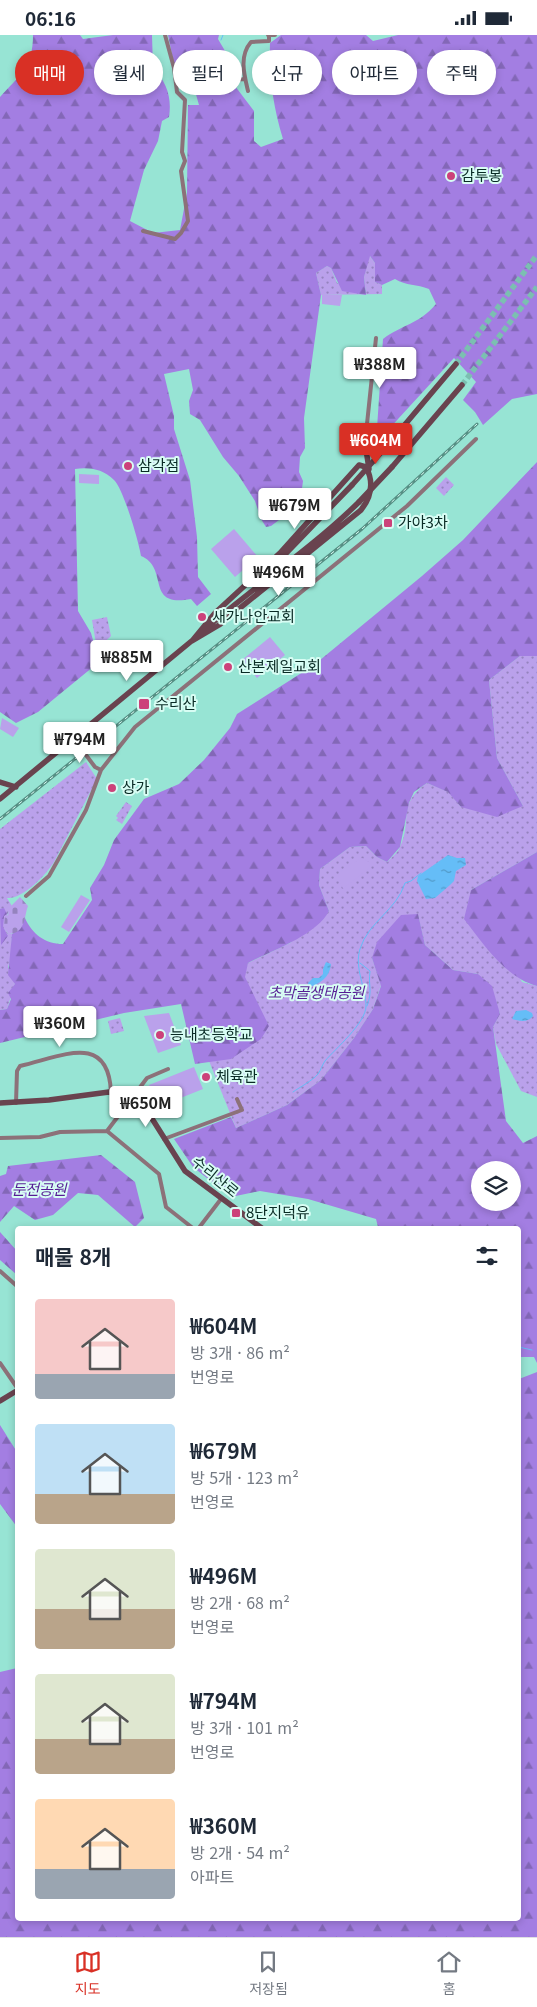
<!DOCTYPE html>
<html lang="ko">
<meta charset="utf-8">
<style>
:root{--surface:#fff;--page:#f6f6f7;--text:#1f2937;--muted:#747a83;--line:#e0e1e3;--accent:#d93025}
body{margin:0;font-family:Georgia,"Noto Sans KR",serif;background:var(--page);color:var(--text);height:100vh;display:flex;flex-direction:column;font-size:19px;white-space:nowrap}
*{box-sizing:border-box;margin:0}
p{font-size:16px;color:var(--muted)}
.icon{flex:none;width:28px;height:28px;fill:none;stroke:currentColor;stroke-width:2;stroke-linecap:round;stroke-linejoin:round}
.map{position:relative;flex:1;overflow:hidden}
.sheet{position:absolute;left:15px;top:1191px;width:506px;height:695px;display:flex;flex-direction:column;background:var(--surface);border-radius:5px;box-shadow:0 2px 8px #0003}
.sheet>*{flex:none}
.hud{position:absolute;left:15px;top:15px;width:508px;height:45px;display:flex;gap:10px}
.controls{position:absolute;left:471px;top:1126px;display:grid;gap:10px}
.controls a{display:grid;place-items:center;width:50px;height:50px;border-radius:50%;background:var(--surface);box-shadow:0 2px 8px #0003;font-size:25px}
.price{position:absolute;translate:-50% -42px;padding:0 11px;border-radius:5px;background:#fff;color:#222;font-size:16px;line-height:32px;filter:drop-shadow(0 1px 2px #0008)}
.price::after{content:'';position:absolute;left:50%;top:30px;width:15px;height:11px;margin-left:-8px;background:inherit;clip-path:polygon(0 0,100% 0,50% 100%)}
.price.active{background:var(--accent);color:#fff}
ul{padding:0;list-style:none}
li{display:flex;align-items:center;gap:15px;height:125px;padding:0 20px}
li span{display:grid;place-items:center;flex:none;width:140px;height:100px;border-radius:5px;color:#555}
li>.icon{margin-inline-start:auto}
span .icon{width:60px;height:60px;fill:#fffc;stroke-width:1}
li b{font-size:21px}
h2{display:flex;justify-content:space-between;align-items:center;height:60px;padding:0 20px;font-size:21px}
.chip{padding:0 18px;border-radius:22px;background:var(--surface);box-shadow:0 2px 8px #0003;font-size:18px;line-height:45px}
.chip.active{background:var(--accent);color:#fff}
.status{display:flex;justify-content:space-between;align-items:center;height:35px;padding:0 25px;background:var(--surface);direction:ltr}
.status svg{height:14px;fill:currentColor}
.menu{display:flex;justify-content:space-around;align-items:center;height:70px;border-top:1px solid var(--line);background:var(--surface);font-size:14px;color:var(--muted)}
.menu a{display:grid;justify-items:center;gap:2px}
.menu .active{color:var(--accent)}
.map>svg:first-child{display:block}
</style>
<div class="status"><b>06:16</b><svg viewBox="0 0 49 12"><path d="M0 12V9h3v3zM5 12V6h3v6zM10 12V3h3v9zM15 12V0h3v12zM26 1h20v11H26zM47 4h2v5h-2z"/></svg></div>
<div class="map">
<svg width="537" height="1902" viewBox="0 0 537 1902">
<defs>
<pattern id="green-dots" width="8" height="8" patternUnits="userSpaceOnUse" patternTransform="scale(1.25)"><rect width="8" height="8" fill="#baa1eb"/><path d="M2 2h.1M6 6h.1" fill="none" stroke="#9583be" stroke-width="1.8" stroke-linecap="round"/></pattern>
<pattern id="forest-firs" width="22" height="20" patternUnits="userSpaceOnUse" patternTransform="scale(1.25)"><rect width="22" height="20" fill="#a37ee2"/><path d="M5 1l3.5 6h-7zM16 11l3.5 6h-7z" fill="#8367b7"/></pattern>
<pattern id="cemetery-stones" width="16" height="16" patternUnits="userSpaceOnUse" patternTransform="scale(1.25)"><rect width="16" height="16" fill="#baa1eb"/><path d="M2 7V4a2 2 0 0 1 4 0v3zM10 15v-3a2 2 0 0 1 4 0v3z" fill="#9583be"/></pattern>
<pattern id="water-ripples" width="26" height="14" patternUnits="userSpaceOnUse" patternTransform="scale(1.25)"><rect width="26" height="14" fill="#65bdf7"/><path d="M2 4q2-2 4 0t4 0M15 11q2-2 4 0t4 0" fill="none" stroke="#519ac8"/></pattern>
</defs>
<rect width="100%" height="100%" fill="#97e4d4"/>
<path fill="url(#green-dots)" d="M369,220l6,8v19l7,3v9l-61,1 -5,-22 11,-7 4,2 6,15 29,11 -2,-17z
M446,442l8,8 -10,11 -8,-8z
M107,582l4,19 -14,13 -5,-29z
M520,621h17v196l-66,38 51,92 15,4v111l-16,-6 -25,-47 -3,-17 7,-14 -22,-39 -25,-4 -28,-25 -7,-30 -46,43 9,27 -8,24 -19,29 -33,42 -34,25 -51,23 -27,-67 4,-1 35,-97 42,-20 39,-32 -10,-26 1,-16 30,-22 16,-1 11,11 10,5c4,-4 11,-10 13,-15 13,-27 -4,-42 27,-64l22,9 12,15 62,-1 -26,-48 -8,-78z
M86,727l11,17 -43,83c-7,12 -32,38 -47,36l5,8c-5,9 -11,18 -4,28h4l-1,23 -3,10 7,17 -8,25 -7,1v-181z
M126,767l6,4 -10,18 -6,-4 2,-2 -2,-2z
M120,983l4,13 -13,3 -3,-13z"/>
<path fill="url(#forest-firs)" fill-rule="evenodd" d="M33,0h47l3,4 30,-4h39l1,33c14,14 19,30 16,49l-7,4 -4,20 -14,29 -14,51 23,12 27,-3 7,-37 1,-88h11l-4,-14 -3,1 -15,-13 -9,-44h51l-1,4 10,17 -15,26 5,9 17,-5 19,25v30l7,6 22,-8c-10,-33 -14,-62 -13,-96l11,-8h85l7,6 25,-6h139v359l-25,5 -29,26 -8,-13 -12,-12 13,-18 -22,-24 -78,85 7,-104c20,-15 35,-14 53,-35l-7,-15c-12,-5 -23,-3 -34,-10l-13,6 -7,-3v-19l-5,-7 -6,21 2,18 -24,-4 -11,-23 -4,-2 -11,7 5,22 -17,123 1,30 -5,9 -1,15 4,9 -2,15 -22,24 -8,6 -5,1 -5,-8 -6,-18 -16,-25 -16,-19 -23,-37 -10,-6 -1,-13 4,-11 -4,-21 -25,5 10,42v13l16,51 7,57 1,40 13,17 -14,12 -6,-7c-47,9 -21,-31 -50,-43 -2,-14 -18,-68 -27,-76 -11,-11 -25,-13 -39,-11l3,142 13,22 8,29 -61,50 -22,11 -16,-11v-615c20,-22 33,-30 33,-62z
M537,427v194h-17l-31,24 8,78 26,48 -26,11 -36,-10 -13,-15 -21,-9 -13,9 -5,11 -9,44 -13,15 -10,-5 -11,-11 -16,1 -30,22 -1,16 10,26c-12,24 -58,40 -81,52l-3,14 24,49 -8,13 -30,20 -36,5 -14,-60 -57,9 -124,30v-33l7,-1 4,-10 -3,-6 7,-9 -7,-9 4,-41 7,-5 6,-11c7,16 20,26 38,26l29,-44 -2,-12 14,-23 10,-25 30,-41 35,-15 25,-24 26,-32 7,-14 77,-49 108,-89 41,-36z
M537,817v134c-32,-9 -53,-41 -73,-67l7,-29z
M4,873l3,6 -3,2 -1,11 5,9 -7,9 -1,-36z
M418,879l7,31 28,25 25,4 14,12 8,28 -7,13 13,94 17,22 14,-7v227l-3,-6h-15v-128h-142l1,-2 -2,-8 -68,-20 -48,-8 -29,6 -38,-30 -19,-28 57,-22 5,11 51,-23 34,-25 33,-42 19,-29 8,-23 -9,-28 5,-16 24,-27zM480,1135h32v33h-32z
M101,1120l34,27 9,36 -9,9 -37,-32 -20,-2 -25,22 -18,5 -21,-14 -14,16v-46l6,-2 2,-8z
M0,1197l17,19v24l-17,-15z
M537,1337v565h-537v-265l17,-4 1,251h501v-540z
M0,1390l17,27v75l-17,-23z"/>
<path fill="url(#cemetery-stones)" d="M20,862l8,9c-4,10 -2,28 -20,28l-4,-7 1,-11 3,-1 1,-7z"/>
<path fill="#baa1eb" d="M322,260h20l-2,11 -18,-2z
M79,439l20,1v9l-20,-1z
M234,494l24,28 -23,20 -24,-28z
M270,602l15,18 -28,23 -15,-18z
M2,683l17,10 -6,9 -13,-8z
M362,823l7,4 1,5 -27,22 -5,-14 5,-6z
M81,860l9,5 -21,32 -8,-5z
M169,978l12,32 -23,8 -14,-37z
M194,1032l9,22 -45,18 -9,-22z"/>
<path fill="url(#water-ripples)" d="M448,820l9,3h8l1,7 -10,6 -2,10 -4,4 -15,13 -9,1 -9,-18 1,-5z
M326,927l5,2c-1,13 -11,20 -22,23l-1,-4 5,-5h6l4,-4v-5z
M526,975l6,3 1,3c-5,7 -14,5 -21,3l4,-8z"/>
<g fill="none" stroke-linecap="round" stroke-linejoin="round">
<path stroke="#65bdf7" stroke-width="1" d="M221,5l2,-5
M360,928l10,8c-2,16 3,19 -3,35
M293,1057c7,-5 19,-11 25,-18 3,-4 4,-9 7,-13 10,-12 41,-38 41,-55 0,-18 -12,-38 -6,-57 8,-27 37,-39 45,-66l6,-2 10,-8
M519,1312l13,3"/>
<path stroke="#7bbfb1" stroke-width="5.5" stroke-dasharray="5.5 3" stroke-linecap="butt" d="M456,329l81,-109
M462,350l75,-98"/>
<path stroke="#8c7179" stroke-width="4" d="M268,0h7
M217,52l16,-7 12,-1
M248,56c-4,-17 -9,-35 3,-49l18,-1v-4
M143,196l32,8 6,-6 7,-12 -7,-50 4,-10 -3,-9 3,-52 -8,-8 -3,-24 -9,-33
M365,408l11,-105
M74,704l21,28 6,3
M26,861l23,-20 37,-66 15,-40 34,-43 272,-221 69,-67
M16,1068l1,-32 3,-5c41,-9 88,-35 91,26
M107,1096l40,-53 21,-9
M0,1103l40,-1 20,-5 47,-1 52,43 7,33 28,22
M164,1104l78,-29 -5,-11
M198,1194l23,-30
M0,1236l18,16
M0,1328l18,26"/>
<path stroke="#69434f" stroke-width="5.5" d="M365,408l4,26
M386,412l70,-83
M359,430l7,2c8,15 6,29 -5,43l-142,115 -27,16 23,-28 65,-60z
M392,432l70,-82
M266,539l86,-89
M204,595c51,-44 107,-81 155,-128
M0,747l16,5
M0,764l194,-160
M0,1068l49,-3 60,-8 16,4 13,8 13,13 34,54 78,58
M0,1366l18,-11"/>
<g stroke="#568f84" stroke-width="3">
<path id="rail" d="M0,784l362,-290 115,-105"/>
</g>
<use href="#rail" stroke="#d8fdf4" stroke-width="1" stroke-dasharray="4" stroke-linecap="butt"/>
<path stroke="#69434f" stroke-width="5.5" d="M352,450l34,-38
M359,467l33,-35"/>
</g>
<g fill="#cc427a" stroke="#d8fdf4" stroke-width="2">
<circle cx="451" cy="141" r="5"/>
<circle cx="128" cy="431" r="5"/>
<rect x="383" y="483" width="10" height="10" rx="2.5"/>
<circle cx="202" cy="582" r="5"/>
<circle cx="228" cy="632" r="5"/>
<rect x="138" y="663" width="12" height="12" rx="2.5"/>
<circle cx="112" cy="753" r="5"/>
<circle cx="160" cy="1000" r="5"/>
<circle cx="206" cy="1042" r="5"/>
<rect x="231" y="1173" width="10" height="10" rx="2.5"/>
</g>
<g text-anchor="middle" stroke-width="4" stroke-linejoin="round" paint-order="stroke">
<g font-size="15" fill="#092b25" stroke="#d8fdf4" text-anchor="start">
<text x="461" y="146">감투봉</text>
<text x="138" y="436">삼각점</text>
<text x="398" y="493">가야3차</text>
<text x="212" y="587">새가나안교회</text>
<text x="238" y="637">산본제일교회</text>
<text x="155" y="674">수리산</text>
<text x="122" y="758">상가</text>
<text x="170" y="1005">능내초등학교</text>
<text x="216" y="1047">체육관</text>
<text x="246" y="1183">8단지덕유</text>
</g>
<g font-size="15" font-style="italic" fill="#561d94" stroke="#d8fdf4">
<text x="316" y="963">초막골생태공원</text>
<text x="39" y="1160">둔전공원</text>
</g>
<g font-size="15" fill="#092b25" stroke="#d8fdf4">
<text transform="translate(215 1142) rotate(39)" y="5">수리산로</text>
</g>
</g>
</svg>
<div class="controls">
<a><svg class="icon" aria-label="layers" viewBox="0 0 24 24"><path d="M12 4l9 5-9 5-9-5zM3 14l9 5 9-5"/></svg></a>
</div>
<b class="price" style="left:380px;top:354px">₩388M</b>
<b class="price active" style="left:376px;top:430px">₩604M</b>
<b class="price" style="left:295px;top:495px">₩679M</b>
<b class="price" style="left:279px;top:562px">₩496M</b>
<b class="price" style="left:127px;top:647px">₩885M</b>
<b class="price" style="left:80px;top:729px">₩794M</b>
<b class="price" style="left:60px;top:1013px">₩360M</b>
<b class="price" style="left:146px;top:1093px">₩650M</b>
<div class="hud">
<a class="chip active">매매</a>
<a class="chip">월세</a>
<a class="chip">필터</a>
<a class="chip">신규</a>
<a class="chip">아파트</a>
<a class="chip">주택</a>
</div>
<section class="sheet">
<h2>매물 8개<svg class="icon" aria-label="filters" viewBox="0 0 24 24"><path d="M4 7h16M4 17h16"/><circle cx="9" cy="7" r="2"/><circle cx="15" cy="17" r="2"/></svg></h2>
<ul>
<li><span style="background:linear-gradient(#f6c9c9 75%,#9aa5b1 0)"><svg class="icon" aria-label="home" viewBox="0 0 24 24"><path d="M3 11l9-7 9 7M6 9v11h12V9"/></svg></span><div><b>₩604M</b><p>방 3개 · 86 m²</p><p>번영로</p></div></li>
<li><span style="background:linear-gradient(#bfe0f5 70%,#b9a48a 0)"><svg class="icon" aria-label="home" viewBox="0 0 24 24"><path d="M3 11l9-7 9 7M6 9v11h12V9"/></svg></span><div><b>₩679M</b><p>방 5개 · 123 m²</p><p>번영로</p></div></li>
<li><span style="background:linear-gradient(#dfe7d0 60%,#b9a48a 0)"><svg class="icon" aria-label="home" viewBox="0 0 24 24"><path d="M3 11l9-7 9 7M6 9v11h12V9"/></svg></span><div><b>₩496M</b><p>방 2개 · 68 m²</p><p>번영로</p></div></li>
<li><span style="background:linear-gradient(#dfe7d0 65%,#b9a48a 0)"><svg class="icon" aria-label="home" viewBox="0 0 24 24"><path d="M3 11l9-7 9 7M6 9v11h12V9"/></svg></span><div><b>₩794M</b><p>방 3개 · 101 m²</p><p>번영로</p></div></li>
<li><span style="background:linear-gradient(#ffd9b3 70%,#9aa5b1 0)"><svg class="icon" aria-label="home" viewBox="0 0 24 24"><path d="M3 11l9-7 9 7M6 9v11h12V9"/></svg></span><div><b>₩360M</b><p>방 2개 · 54 m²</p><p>아파트</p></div></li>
</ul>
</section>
</div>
<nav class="menu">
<a class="active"><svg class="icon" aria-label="map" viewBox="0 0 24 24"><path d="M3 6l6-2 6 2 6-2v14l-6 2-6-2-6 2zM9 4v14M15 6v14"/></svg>지도</a>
<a><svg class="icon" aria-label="saved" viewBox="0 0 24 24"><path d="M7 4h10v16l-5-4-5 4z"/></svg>저장됨</a>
<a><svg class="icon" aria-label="home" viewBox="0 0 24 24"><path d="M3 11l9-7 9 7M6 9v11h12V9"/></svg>홈</a>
</nav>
